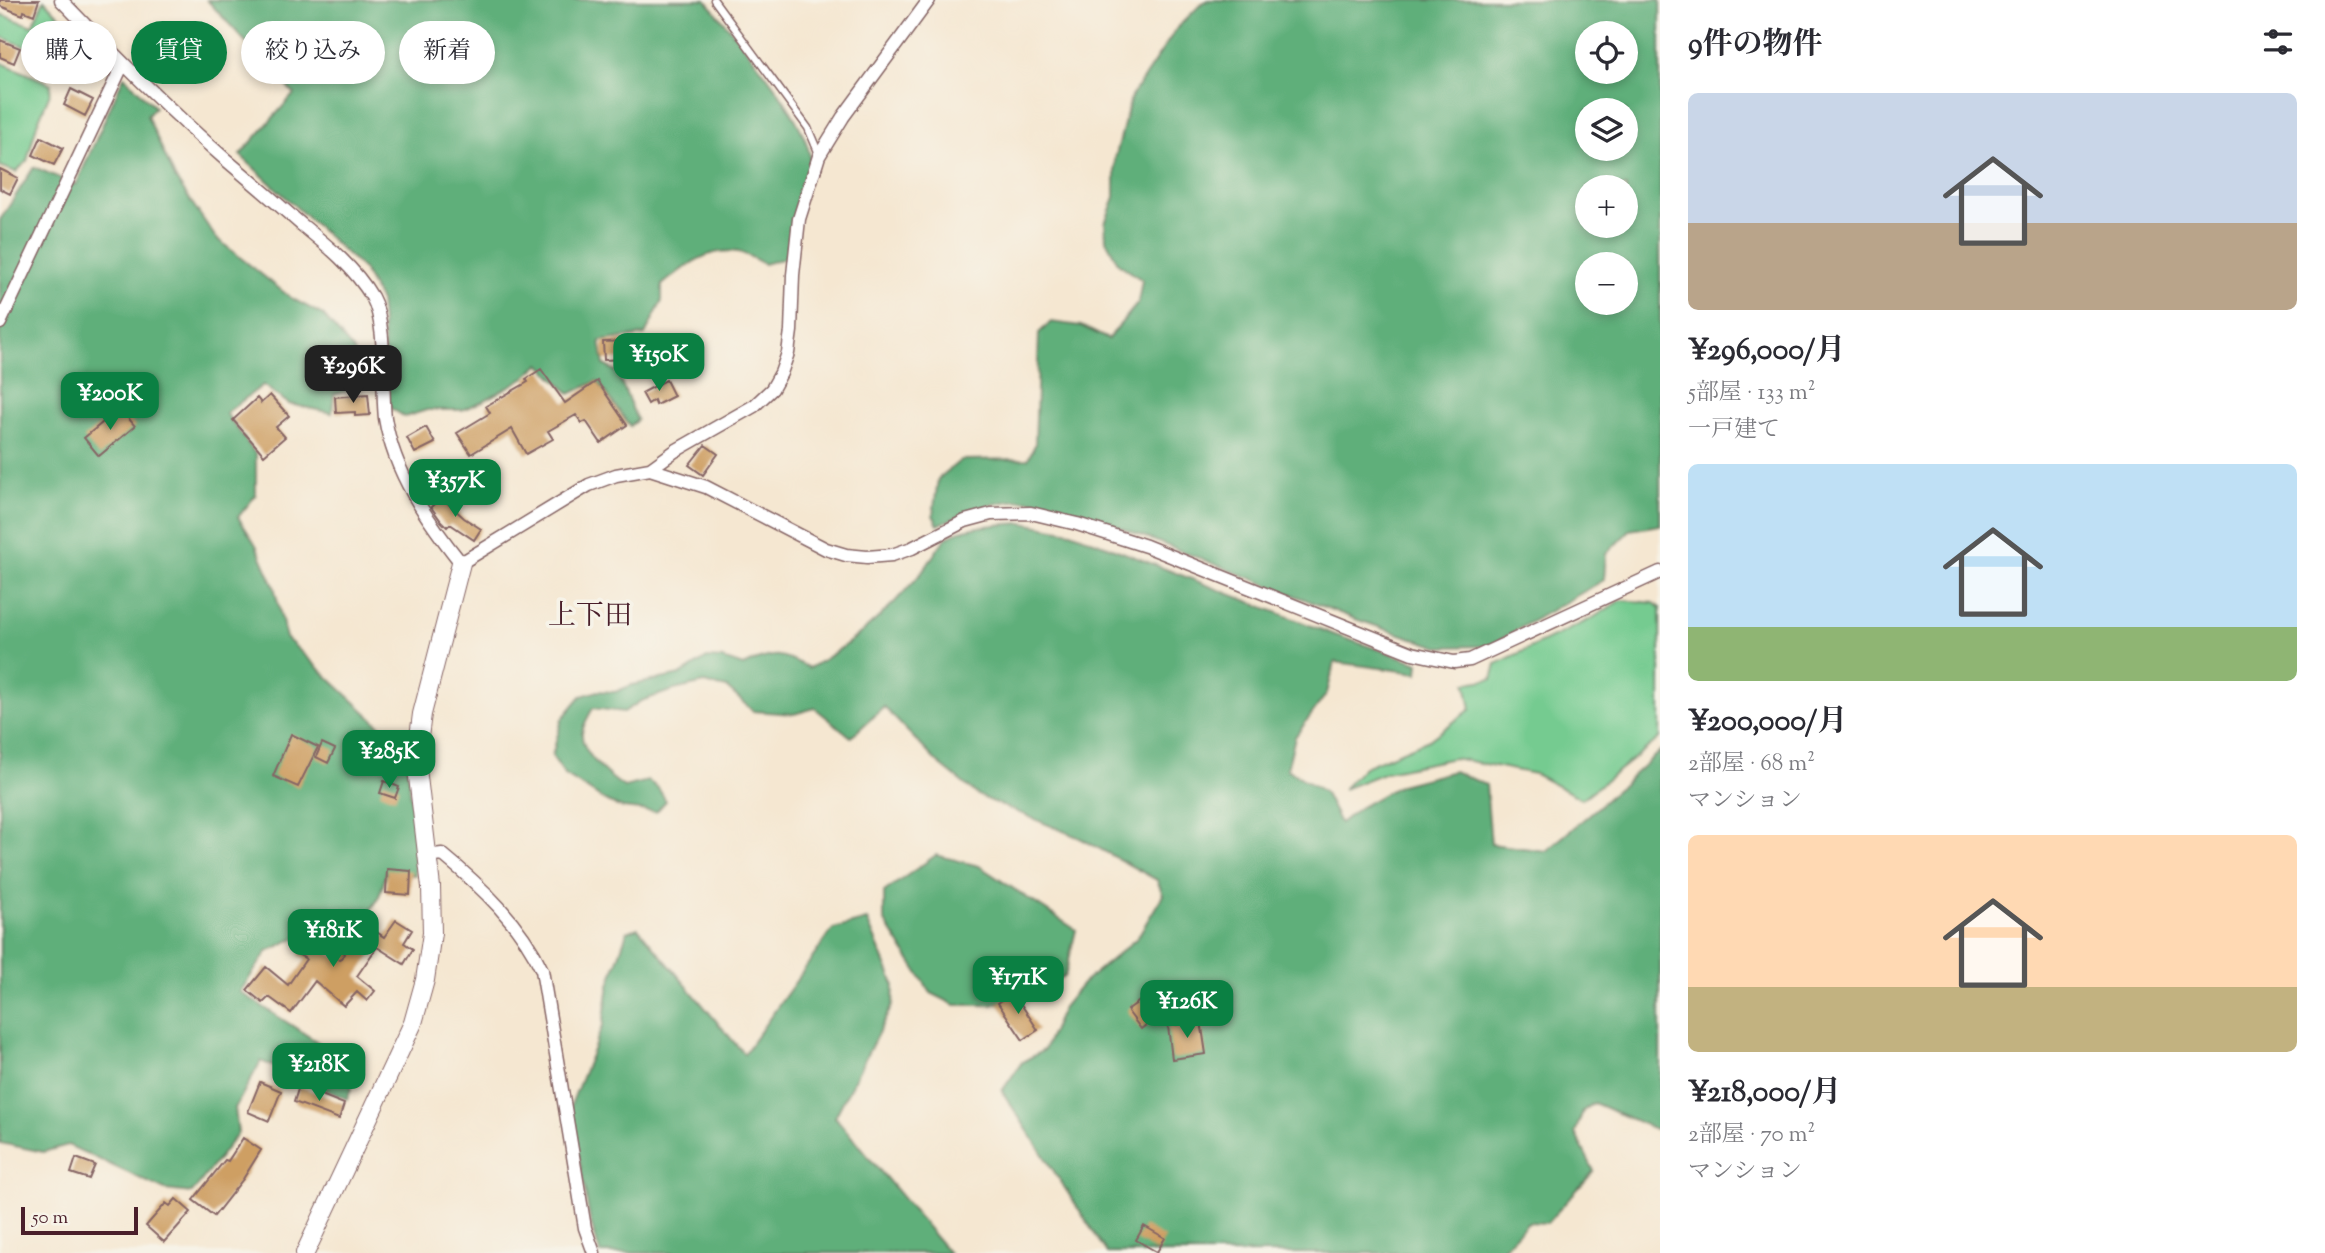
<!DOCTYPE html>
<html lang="ja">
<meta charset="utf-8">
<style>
:root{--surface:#fff;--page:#f2f2f3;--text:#2b2b33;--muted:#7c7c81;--accent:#0b8043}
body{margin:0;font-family:"Sorts Mill Goudy","Noto Serif JP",serif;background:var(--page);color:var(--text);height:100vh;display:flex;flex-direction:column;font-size:26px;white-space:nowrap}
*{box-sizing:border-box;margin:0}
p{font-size:23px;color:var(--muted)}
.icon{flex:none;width:38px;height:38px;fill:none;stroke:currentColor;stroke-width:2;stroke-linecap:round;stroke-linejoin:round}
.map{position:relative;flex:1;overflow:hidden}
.side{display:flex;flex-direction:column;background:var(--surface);width:665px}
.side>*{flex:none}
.top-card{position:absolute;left:21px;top:21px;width:665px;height:63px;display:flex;gap:14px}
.tools{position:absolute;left:1575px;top:21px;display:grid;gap:14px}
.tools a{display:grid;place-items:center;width:63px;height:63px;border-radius:50%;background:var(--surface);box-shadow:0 4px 10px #0003;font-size:35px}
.scale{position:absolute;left:21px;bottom:18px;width:117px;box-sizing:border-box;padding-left:7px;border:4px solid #4a1f2b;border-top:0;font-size:19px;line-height:24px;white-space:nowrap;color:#4a1f2b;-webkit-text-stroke:5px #f7f3e8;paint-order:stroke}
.price{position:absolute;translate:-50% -60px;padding:0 16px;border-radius:14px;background:var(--accent);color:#fff;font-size:23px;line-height:46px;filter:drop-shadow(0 2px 4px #0008)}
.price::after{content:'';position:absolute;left:50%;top:42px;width:21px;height:16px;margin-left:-10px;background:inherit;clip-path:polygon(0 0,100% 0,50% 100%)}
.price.selected{background:#222;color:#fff}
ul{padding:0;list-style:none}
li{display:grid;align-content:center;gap:14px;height:371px;padding:0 28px}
li span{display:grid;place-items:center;height:217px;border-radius:10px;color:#555}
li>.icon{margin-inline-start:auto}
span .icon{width:126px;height:126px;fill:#fffc;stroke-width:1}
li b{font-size:30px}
h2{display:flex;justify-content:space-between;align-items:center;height:84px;padding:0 28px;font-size:30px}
.chip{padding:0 24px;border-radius:32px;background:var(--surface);box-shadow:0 4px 10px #0003;font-size:24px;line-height:63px}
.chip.selected{background:var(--accent);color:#fff}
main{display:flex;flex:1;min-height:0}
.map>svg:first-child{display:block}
</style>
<main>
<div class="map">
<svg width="1660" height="1253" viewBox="0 0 1660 1253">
<rect width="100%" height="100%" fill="#f7f3e8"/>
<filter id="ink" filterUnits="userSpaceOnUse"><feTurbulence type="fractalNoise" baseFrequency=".0143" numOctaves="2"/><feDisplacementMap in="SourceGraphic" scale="14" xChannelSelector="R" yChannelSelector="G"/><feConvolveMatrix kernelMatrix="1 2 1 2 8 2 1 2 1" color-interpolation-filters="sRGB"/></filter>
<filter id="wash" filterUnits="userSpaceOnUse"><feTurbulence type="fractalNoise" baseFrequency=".00686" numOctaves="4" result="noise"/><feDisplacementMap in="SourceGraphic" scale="28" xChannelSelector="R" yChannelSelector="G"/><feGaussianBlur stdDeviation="1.57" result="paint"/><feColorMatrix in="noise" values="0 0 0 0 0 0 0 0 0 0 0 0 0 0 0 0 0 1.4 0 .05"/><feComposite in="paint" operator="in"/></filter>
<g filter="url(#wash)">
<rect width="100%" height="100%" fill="#f5e7d1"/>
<path fill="#74cb90" stroke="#5f755e" stroke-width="2" d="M44,0l21,22 -18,33 -46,-18 -1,2v-25l32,12z
M0,62l51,22 -1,9 -13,31 -10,37 -11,11 -16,-6z
M1621,600l33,3 6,5v130l-78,61 -47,-25 -81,-16 -68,14 -43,17 21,-22 65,-27 42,-31 -5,-26 26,-4 4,-15 95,-45z"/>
<path fill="#5faf7a" stroke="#546752" stroke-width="2" fill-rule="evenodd" d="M207,0h499c27,33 103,119 104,160 1,8 -5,17 -7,25 -7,24 -12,49 -17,73l-22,6c-8,-4 -17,-10 -26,-12 -30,-5 -54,15 -76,33v16l-17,34 -45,6 4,24 13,7 20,48 -7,6 -33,-45 -27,13 -30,-30 -16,14 -41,23 -21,9h-35l-22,7 -16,-10 -9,-106 -17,-32 -123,-114 54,-61z
M1209,0h451v525l-30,5 -24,24 -2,26 -115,66 -50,1 -84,-28 -264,-103c-14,-4 -28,-10 -42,-13 -39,-9 -76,6 -111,22l-5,-10 5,-36 23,-19 67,-1 7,-14 4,-112 12,-11 30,4 27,13 30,-36 4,-23 -24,-17 -12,-23 -1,-17 10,-26v-38l16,-62 46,-69 25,-25zM1587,33h39v39h-39zM1587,110h39v39h-39zM1587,187h39v39h-39zM1587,264h39v39h-39z
M124,76l31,31 -8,9 28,62 41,60 75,60 32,17 31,36 12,35 -32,8 -2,19 -43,-9 -26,-19 -37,28 30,42v40l-18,22 18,28 18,41 12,52 119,111 8,66 2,60 -29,-2c-7,38 -26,50 -53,74l-27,-15 -39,20 -27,40 119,77 -12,30 -86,-38 -26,47 3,25 -46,60 -27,-3 -97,-45 -25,7 -43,-9v-923l34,-53 42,18z
M1023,523l48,9 264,103 84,28 -1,10 -83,-11 -8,31 -32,44 -8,32 37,23 16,31 19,-15 41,-23 54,-14 32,14 5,59 55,7 51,-43 63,-57v377l-5,1 -61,-26 -11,8 -8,22 19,38 -47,52 -19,-1 -29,31h-392l-105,-162 20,-29 22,-12 19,-43 19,-23 55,-46 26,-43 -6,-15 -77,-42 -101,-42 -42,-34 -53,-55 -33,30 -36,-29 -21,6 -41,-3 -26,-23 -23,-5 -30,7 -33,11 -17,11 -31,-4c-4,8 -11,18 -11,26 -1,19 27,43 42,53l24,-6 10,7 8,13 -10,11 -33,-4 -14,-5 -44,-28 -13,-19 10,-37 19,-23 17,-5 17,1 17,-7 48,-10 27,-17 16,1 20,7c30,-14 37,-14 66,2 45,-24 81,-58 114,-97 8,-9 17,-30 26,-35 15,-10 56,-12 74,-13z
M936,855l43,11 97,64 -11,46 -73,29h-37l-24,-12 -47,-73v-28z
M867,920l27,64 -1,20 -58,113 114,136h-349l-10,-33 -20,-113 33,-82 6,-40 18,-53 11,-4 106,126 89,-125z"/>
<g id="blocks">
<path fill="#ce9f63" d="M0,0h39l-5,15 -10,-4 -1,4 -23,-9z
M61,39l18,9 -12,23 -18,-8z
M0,40l20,8 -6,15 -14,-6z
M71,89l22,11 -8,16 -21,-11z
M41,137l22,11 -9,17 -21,-10z
M0,169l18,9 -8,16 -10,-5z
M645,340l1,18 -42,2 -1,-18z
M541,369l24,34 32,-22 30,44 -26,18 -15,-22 -4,2 -6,-8 -28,16 5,8 -27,15 -14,-25 -41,25 -14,-21 33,-20 -4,-7 42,-24 -2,-3z
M666,380l8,16 -18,9 -2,-5 -6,4 -6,-11z
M368,394l2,21 -15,1v-4l-19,1 -1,-16z
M270,395l19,21 -13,11 9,10 -21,18 -31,-35 24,-22 4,5z
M120,408l15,18 -36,30 -15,-18z
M426,427l9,16 -20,10 -8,-15z
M705,445l13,9 -15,21 -14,-10z
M441,497l23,21 17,11 -7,11 -24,-16 -3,3 -6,-6 -10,-14z
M291,734l27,13 -20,40 -25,-11z
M322,743l13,6 -7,14 -12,-6z
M384,781l15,6 -4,11 -15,-5z
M387,869l24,2 -1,24 -24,-2z
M396,920l16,10 -8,13 9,6 -9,15 -27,-17 -20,29 18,15 -8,10 -10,-9 -13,14 -29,-25 -24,32 -22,-16 -6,6 -16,-13 19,-23 22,18 18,-26 -7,-4 10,-15 31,20 25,-36 19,13z
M1013,992l25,38 -15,10 -25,-37z
M1141,1000l14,18 -14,11 -14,-19z
M1201,1021l5,33 -34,5 -4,-33z
M260,1082l21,9 -12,30 -21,-9z
M299,1086l45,18 -5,15 -45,-17z
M243,1138l18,12 -18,29 -29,37 -21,-16 32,-40 3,1z
M76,1158l19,7 -6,14 -18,-6z
M176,1199l15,13 -27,30 -18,-16 20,-23 4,3z
M1144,1226l21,12 -8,14 -21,-12z"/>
</g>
</g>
<g filter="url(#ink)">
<use href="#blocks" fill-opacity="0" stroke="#866565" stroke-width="2"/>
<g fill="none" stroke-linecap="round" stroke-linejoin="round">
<g stroke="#866565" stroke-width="9">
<path id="lane" d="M714,0l94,128 11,26"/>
</g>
<g stroke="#866565" stroke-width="15">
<path id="street" d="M61,0c53,55 107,109 164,159 26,22 52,44 77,66 26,21 53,43 70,72 16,29 9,87 13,121 9,55 42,102 76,145l128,-78 27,-10 34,-6 56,18 120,62 20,6 21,2 25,-2 20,-7 53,-27 26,-7 40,-1 46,11 69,22 266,107 42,9 16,-2 190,-88
M0,323l123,-259
M650,469l25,-18 79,-45 18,-17 9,-16 7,-20 3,-22 2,-56 6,-56 20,-63 24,-39 86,-117
M426,856l16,-2c39,32 79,70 100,116l43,258 9,25"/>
</g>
<g stroke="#866565" stroke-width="20">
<path id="secondary" d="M305,1253l108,-230 12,-43 7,-47 -1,-46 -15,-127 6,-46 39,-151"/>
</g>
<use href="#lane" stroke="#fff" stroke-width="6"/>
<use href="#street" stroke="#fff" stroke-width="12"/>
<use href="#secondary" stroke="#fff" stroke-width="18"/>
</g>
</g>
<g text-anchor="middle" stroke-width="7" stroke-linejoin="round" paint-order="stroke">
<g font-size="28" fill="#4a1f2b" stroke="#f7f3e8">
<text x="590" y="624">上下田</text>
</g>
</g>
</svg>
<div class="tools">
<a><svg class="icon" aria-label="locate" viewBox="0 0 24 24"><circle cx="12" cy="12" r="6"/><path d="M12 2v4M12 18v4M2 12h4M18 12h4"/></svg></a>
<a><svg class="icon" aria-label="layers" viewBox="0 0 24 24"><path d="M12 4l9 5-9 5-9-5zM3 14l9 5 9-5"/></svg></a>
<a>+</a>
<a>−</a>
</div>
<div class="scale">50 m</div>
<b class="price" style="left:659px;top:393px">¥150K</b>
<b class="price selected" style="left:353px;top:405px">¥296K</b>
<b class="price" style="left:110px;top:432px">¥200K</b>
<b class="price" style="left:455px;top:519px">¥357K</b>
<b class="price" style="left:389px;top:790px">¥285K</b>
<b class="price" style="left:333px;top:969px">¥181K</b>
<b class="price" style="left:1018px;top:1016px">¥171K</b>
<b class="price" style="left:1187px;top:1040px">¥126K</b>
<b class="price" style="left:319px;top:1103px">¥218K</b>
<div class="top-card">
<a class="chip">購入</a>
<a class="chip selected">賃貸</a>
<a class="chip">絞り込み</a>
<a class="chip">新着</a>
</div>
</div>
<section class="side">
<h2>9件の物件<svg class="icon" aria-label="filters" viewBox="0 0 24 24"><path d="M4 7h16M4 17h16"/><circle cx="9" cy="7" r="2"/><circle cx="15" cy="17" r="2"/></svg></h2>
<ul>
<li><span style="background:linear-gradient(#c9d6e8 60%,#b9a48a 0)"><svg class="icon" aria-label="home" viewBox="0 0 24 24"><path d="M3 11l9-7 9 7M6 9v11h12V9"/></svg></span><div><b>¥296,000/月</b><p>5部屋 · 133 m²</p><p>一戸建て</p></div></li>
<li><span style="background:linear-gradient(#bfe0f5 75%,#8fb573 0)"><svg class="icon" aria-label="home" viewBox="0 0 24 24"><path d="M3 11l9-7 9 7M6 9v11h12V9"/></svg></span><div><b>¥200,000/月</b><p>2部屋 · 68 m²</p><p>マンション</p></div></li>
<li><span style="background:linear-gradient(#ffd9b3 70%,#c2b280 0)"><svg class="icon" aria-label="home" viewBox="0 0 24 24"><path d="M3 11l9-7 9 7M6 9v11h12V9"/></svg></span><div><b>¥218,000/月</b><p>2部屋 · 70 m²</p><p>マンション</p></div></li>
</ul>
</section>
</main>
